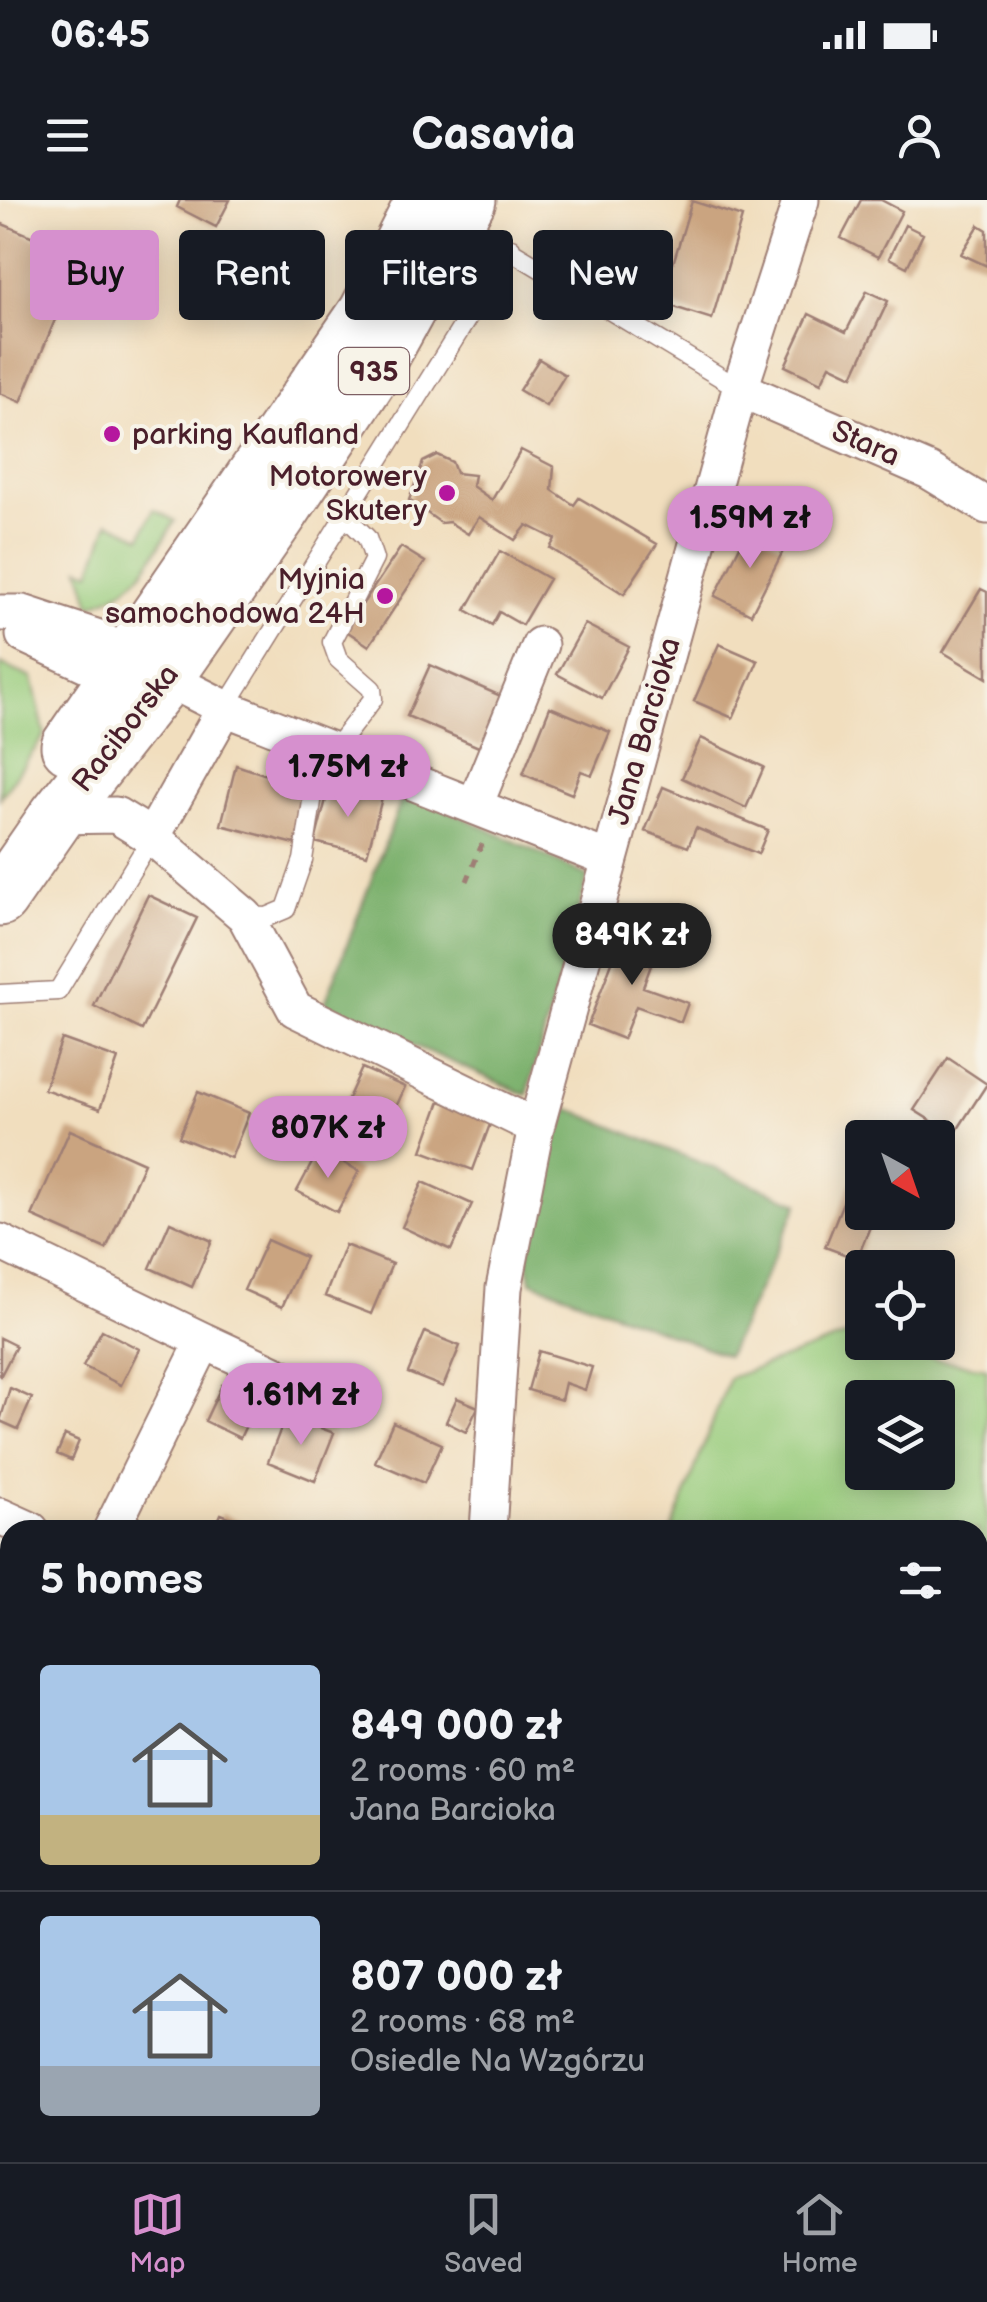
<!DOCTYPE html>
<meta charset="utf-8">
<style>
:root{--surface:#171b24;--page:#20242c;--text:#f1f3f6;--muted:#9ea1a6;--line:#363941;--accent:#d690ce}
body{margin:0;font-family:"Balsamiq Sans",sans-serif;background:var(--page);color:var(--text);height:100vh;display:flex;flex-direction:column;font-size:38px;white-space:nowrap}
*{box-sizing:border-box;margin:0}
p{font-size:32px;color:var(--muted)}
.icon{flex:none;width:55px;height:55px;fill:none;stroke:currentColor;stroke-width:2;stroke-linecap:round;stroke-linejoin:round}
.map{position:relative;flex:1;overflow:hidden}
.drawer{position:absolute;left:0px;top:1320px;width:988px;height:642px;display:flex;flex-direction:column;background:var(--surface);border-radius:30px 30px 0 0;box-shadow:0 5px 25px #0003}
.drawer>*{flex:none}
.top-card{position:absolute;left:30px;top:30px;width:928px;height:90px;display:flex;gap:20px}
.needle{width:65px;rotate:140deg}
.controls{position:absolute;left:845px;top:920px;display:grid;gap:20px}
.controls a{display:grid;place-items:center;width:110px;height:110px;border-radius:10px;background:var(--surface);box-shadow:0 5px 25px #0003;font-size:50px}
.price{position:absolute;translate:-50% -85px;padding:0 22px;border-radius:35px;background:var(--accent);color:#111;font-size:32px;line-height:65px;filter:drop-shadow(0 2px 5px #0008)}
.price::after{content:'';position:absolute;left:50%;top:60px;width:30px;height:22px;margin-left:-15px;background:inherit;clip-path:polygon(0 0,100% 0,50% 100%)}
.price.active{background:#222;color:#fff}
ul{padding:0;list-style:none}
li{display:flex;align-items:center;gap:30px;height:250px;padding:0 40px}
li+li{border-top:2px solid var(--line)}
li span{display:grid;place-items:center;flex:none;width:280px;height:200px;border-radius:10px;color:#555}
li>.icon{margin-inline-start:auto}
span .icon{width:120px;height:120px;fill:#fffc;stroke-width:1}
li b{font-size:42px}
h2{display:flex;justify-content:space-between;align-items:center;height:120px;padding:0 40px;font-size:42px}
.pill{padding:0 35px;border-radius:10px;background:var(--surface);box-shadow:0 5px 25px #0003;font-size:35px;line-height:90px}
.pill.active{background:var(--accent);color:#111}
.status{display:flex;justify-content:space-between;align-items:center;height:70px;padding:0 50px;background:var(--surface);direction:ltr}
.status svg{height:28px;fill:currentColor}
header{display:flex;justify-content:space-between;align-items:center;height:130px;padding:0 40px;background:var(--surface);font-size:45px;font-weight:700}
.tab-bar{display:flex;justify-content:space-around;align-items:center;height:140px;border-top:2px solid var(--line);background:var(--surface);font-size:28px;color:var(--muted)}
.tab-bar a{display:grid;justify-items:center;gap:5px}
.tab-bar .active{color:var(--accent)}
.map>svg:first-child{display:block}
</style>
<div class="status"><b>06:45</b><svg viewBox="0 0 49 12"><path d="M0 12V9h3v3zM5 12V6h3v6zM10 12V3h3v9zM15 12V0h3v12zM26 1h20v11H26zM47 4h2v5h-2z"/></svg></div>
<header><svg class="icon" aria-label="menu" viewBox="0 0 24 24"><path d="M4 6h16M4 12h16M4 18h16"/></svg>Casavia<svg class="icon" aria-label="person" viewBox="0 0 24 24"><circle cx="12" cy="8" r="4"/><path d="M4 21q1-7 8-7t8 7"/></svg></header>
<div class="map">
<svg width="987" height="1962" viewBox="0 0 987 1962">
<rect width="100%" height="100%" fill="#f7f3e8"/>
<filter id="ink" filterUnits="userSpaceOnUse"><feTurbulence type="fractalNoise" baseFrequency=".01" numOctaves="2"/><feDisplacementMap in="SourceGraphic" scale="20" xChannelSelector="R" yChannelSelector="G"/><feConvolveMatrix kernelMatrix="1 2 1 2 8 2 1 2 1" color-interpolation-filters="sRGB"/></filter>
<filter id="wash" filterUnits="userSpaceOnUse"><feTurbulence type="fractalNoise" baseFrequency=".0048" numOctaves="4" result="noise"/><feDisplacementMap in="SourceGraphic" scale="40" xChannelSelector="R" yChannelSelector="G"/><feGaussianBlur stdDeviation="2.25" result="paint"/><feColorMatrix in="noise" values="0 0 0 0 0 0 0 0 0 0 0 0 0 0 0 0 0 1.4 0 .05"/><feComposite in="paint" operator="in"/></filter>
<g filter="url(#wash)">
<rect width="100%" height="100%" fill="#f1debe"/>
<path fill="#99cc7d" stroke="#727654" stroke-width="2.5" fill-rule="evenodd" d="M154,309l21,12c-27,43 -34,67 -84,84l-11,-37 11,4 18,-50 32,15z
M0,464l32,14 13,57 -45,63z
M852,1134l10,8 38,11 87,15v331l-9,-1v-168h-306l57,-152zM862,1198h76v74h-76z
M205,1952h113v1l-3,9h-114z"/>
<path fill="#7ab06c" stroke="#62684c" stroke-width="2.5" d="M405,590l183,86 -61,219 -203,-89z
M552,902l247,101 -72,153 -196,-75 -4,-21z"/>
<g id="blocks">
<path fill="#caa480" d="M180,0h50l-14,27 -39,-20z
M861,0h20l21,11 -24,46 -37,-19z
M692,1l50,16 -30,102 -51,-16z
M0,23l81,34 -60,145 -21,-9z
M905,25l18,9 -16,33 -18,-9z
M979,25l8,5v36l-26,-12z
M867,91l21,10 -35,75 -23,-11 -9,18 -36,-17 24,-52 37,18z
M539,159l26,16 -19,31 -27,-16z
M521,250l33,17 -2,23 22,15 5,-7 78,46 -33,50 -74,-46 5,-9 -28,-14 -12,15 -36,-23 -11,17 -19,-12 -8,1 -32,-23 14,-38 14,-7 15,7 4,11 18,2 -2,11 20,14z
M749,328l36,19 -34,67 -36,-18z
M401,347l24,15 -56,84 -24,-16z
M500,351l49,28 -27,46 -23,-13 -7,13 -26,-15z
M981,389l6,3v86l-44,-26z
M585,424l44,23 -27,51 -45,-24z
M719,444l39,17 -25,57 -39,-17z
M430,465l73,32 -22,51 -74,-32z
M550,507l60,25 -18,43 -11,-4 -9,23 -49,-20z
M701,538l63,29 -18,41 -64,-30z
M236,565l73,24 -14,55 -74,-19z
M330,584l52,14 -15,57 -52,-13z
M663,587l105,43 -10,24 -62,-26 -8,19 -43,-16z
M148,695l49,23 -55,112 -48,-24z
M625,728l35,13 -17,46 45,16 -7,19 -45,-16 -13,33 -35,-14z
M62,839l56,20 -18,50 -56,-20z
M948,858l39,26 -33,51 -40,-25z
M362,868l43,19 -20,45 -43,-20z
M198,892l51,21 -18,45 -52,-21z
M440,901l52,18 -19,51 -51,-19z
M70,930l74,33 -38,86 -74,-33z
M319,950l40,21 -22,41 -40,-21z
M854,975l8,3v34h14l-19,47 -32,-12z
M423,982l49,22 -21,46 -49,-23z
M170,1022l42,19 -20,46 -42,-19z
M267,1040l38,17 -23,50 -38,-17z
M345,1045l47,19 -21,50 -46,-18z
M102,1130l37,19 -18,36 -38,-19z
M425,1132l35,14 -17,41 -35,-14z
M0,1138l16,8 -16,31z
M539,1151l53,16 -7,23 -20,-7 -4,17 -33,-10z
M222,1185l35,17 -17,36 -35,-17z
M10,1188l22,10 -14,31 -18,-8z
M457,1198l21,9 -12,25 -20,-10z
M286,1215l48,18 -19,48 -47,-19z
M393,1222l49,22 -18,39 -49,-21z
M65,1235l14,6 -8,19 -14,-6z
M221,1314l21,8 -4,8h-24z
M9,1602h1v38l-10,-3z
M10,1657v55l-10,-5v-28z
M478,1952l42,3 33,-3 -2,10h-74z
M867,1952h29l-4,10z"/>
</g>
</g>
<g filter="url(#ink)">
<use href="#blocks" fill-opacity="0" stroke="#9e7e74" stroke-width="2.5"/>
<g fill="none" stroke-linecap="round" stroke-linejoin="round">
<g stroke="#9e7e74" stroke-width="21">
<path id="lane" d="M462,21l278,168
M225,508l286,-460
M245,716l22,1 19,-8 17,-49 10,-65 20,-44 40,-52 -1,-10 -34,-30 -6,-17 42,-83 -7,-21 -22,-22
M0,794l58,-3 94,-154"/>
</g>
<g stroke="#9e7e74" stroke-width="39">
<path id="street" d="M740,189l189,82 58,35
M0,413h23l76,25 29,21 97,49 383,151
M24,435l71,33 33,-9
M475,605l65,-160
M57,616l59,-1 36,22 93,79 50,93 241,118
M152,637l73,-129
M0,1042l204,99
M0,1316l31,14
M111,1330l93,-189 127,59
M488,1330l16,-242 32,-161 204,-738 61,-189
M0,1749l10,5
M12,1962l3,-10
M436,1962l1,-10"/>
</g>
<g stroke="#9e7e74" stroke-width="59">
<path id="primary" d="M69,546l298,-434 57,-112
M0,698l57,-82 109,-139 112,-161 92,-139 98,-177"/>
</g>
<path stroke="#9e7e74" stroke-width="5" stroke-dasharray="8 8" stroke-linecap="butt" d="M359,1v-1
M467,681l15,-37
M0,1391l10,4"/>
<use href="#lane" stroke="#fff" stroke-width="18"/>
<use href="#street" stroke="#fff" stroke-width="35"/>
<use href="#primary" stroke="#fff" stroke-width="55"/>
</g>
</g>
<g fill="#b5179e" stroke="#f7f3e8" stroke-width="4">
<circle cx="112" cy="234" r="10"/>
<circle cx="447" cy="293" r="10"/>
<circle cx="385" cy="396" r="10"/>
</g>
<g text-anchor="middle" stroke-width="8" stroke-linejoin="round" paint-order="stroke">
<rect fill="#f7f3e8" stroke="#7e5f64" stroke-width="2.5" x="339" y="148" width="70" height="46" rx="8"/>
<g font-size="28" font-weight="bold" fill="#4a1f2b">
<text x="374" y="181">935</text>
</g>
<g font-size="30" fill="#4a1f2b" stroke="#f7f3e8" text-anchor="end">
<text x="132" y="244" text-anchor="start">parking Kaufland</text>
<text x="427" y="286">Motorowery<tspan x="427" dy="34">Skutery</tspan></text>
<text x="365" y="389">Myjnia<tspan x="365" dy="34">samochodowa 24H</tspan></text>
</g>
<g font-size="30" fill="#4a1f2b" stroke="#f7f3e8">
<text transform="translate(866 243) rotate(24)" y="10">Stara</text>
<text transform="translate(125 528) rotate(-52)" y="10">Raciborska</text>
<text transform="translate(644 531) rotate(-74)" y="10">Jana Barcioka</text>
</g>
</g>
</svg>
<div class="controls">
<a><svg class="needle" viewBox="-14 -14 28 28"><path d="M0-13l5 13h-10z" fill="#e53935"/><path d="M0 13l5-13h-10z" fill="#9ea1a6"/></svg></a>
<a><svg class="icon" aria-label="locate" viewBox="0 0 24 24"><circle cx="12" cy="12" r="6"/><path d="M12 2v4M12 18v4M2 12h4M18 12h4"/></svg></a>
<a><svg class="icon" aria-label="layers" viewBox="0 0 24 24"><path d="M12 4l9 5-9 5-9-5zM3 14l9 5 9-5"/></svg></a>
</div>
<b class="price" style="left:750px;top:371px">1.59M zł</b>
<b class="price" style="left:348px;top:620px">1.75M zł</b>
<b class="price active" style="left:632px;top:788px">849K zł</b>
<b class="price" style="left:328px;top:981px">807K zł</b>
<b class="price" style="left:301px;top:1248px">1.61M zł</b>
<div class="top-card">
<a class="pill active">Buy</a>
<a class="pill">Rent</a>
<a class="pill">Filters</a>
<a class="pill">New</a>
</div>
<section class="drawer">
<h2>5 homes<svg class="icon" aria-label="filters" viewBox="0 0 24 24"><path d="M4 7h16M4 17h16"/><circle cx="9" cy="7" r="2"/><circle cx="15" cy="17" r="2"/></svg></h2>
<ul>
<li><span style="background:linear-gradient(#a9c7e8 75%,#c2b280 0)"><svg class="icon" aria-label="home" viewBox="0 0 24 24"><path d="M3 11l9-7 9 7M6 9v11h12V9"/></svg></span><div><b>849 000 zł</b><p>2 rooms · 60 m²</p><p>Jana Barcioka</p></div></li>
<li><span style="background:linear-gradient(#a9c7e8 75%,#9aa5b1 0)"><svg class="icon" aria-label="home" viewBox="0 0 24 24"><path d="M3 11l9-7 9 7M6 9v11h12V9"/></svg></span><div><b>807 000 zł</b><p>2 rooms · 68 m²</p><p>Osiedle Na Wzgórzu</p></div></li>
</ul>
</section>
</div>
<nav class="tab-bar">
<a class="active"><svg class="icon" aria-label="map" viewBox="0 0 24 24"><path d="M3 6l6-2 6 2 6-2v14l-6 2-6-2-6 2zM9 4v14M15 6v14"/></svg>Map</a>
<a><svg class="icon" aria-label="saved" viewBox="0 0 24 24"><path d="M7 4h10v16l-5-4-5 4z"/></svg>Saved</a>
<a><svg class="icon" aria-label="home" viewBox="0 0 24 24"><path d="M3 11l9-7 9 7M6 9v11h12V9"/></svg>Home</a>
</nav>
